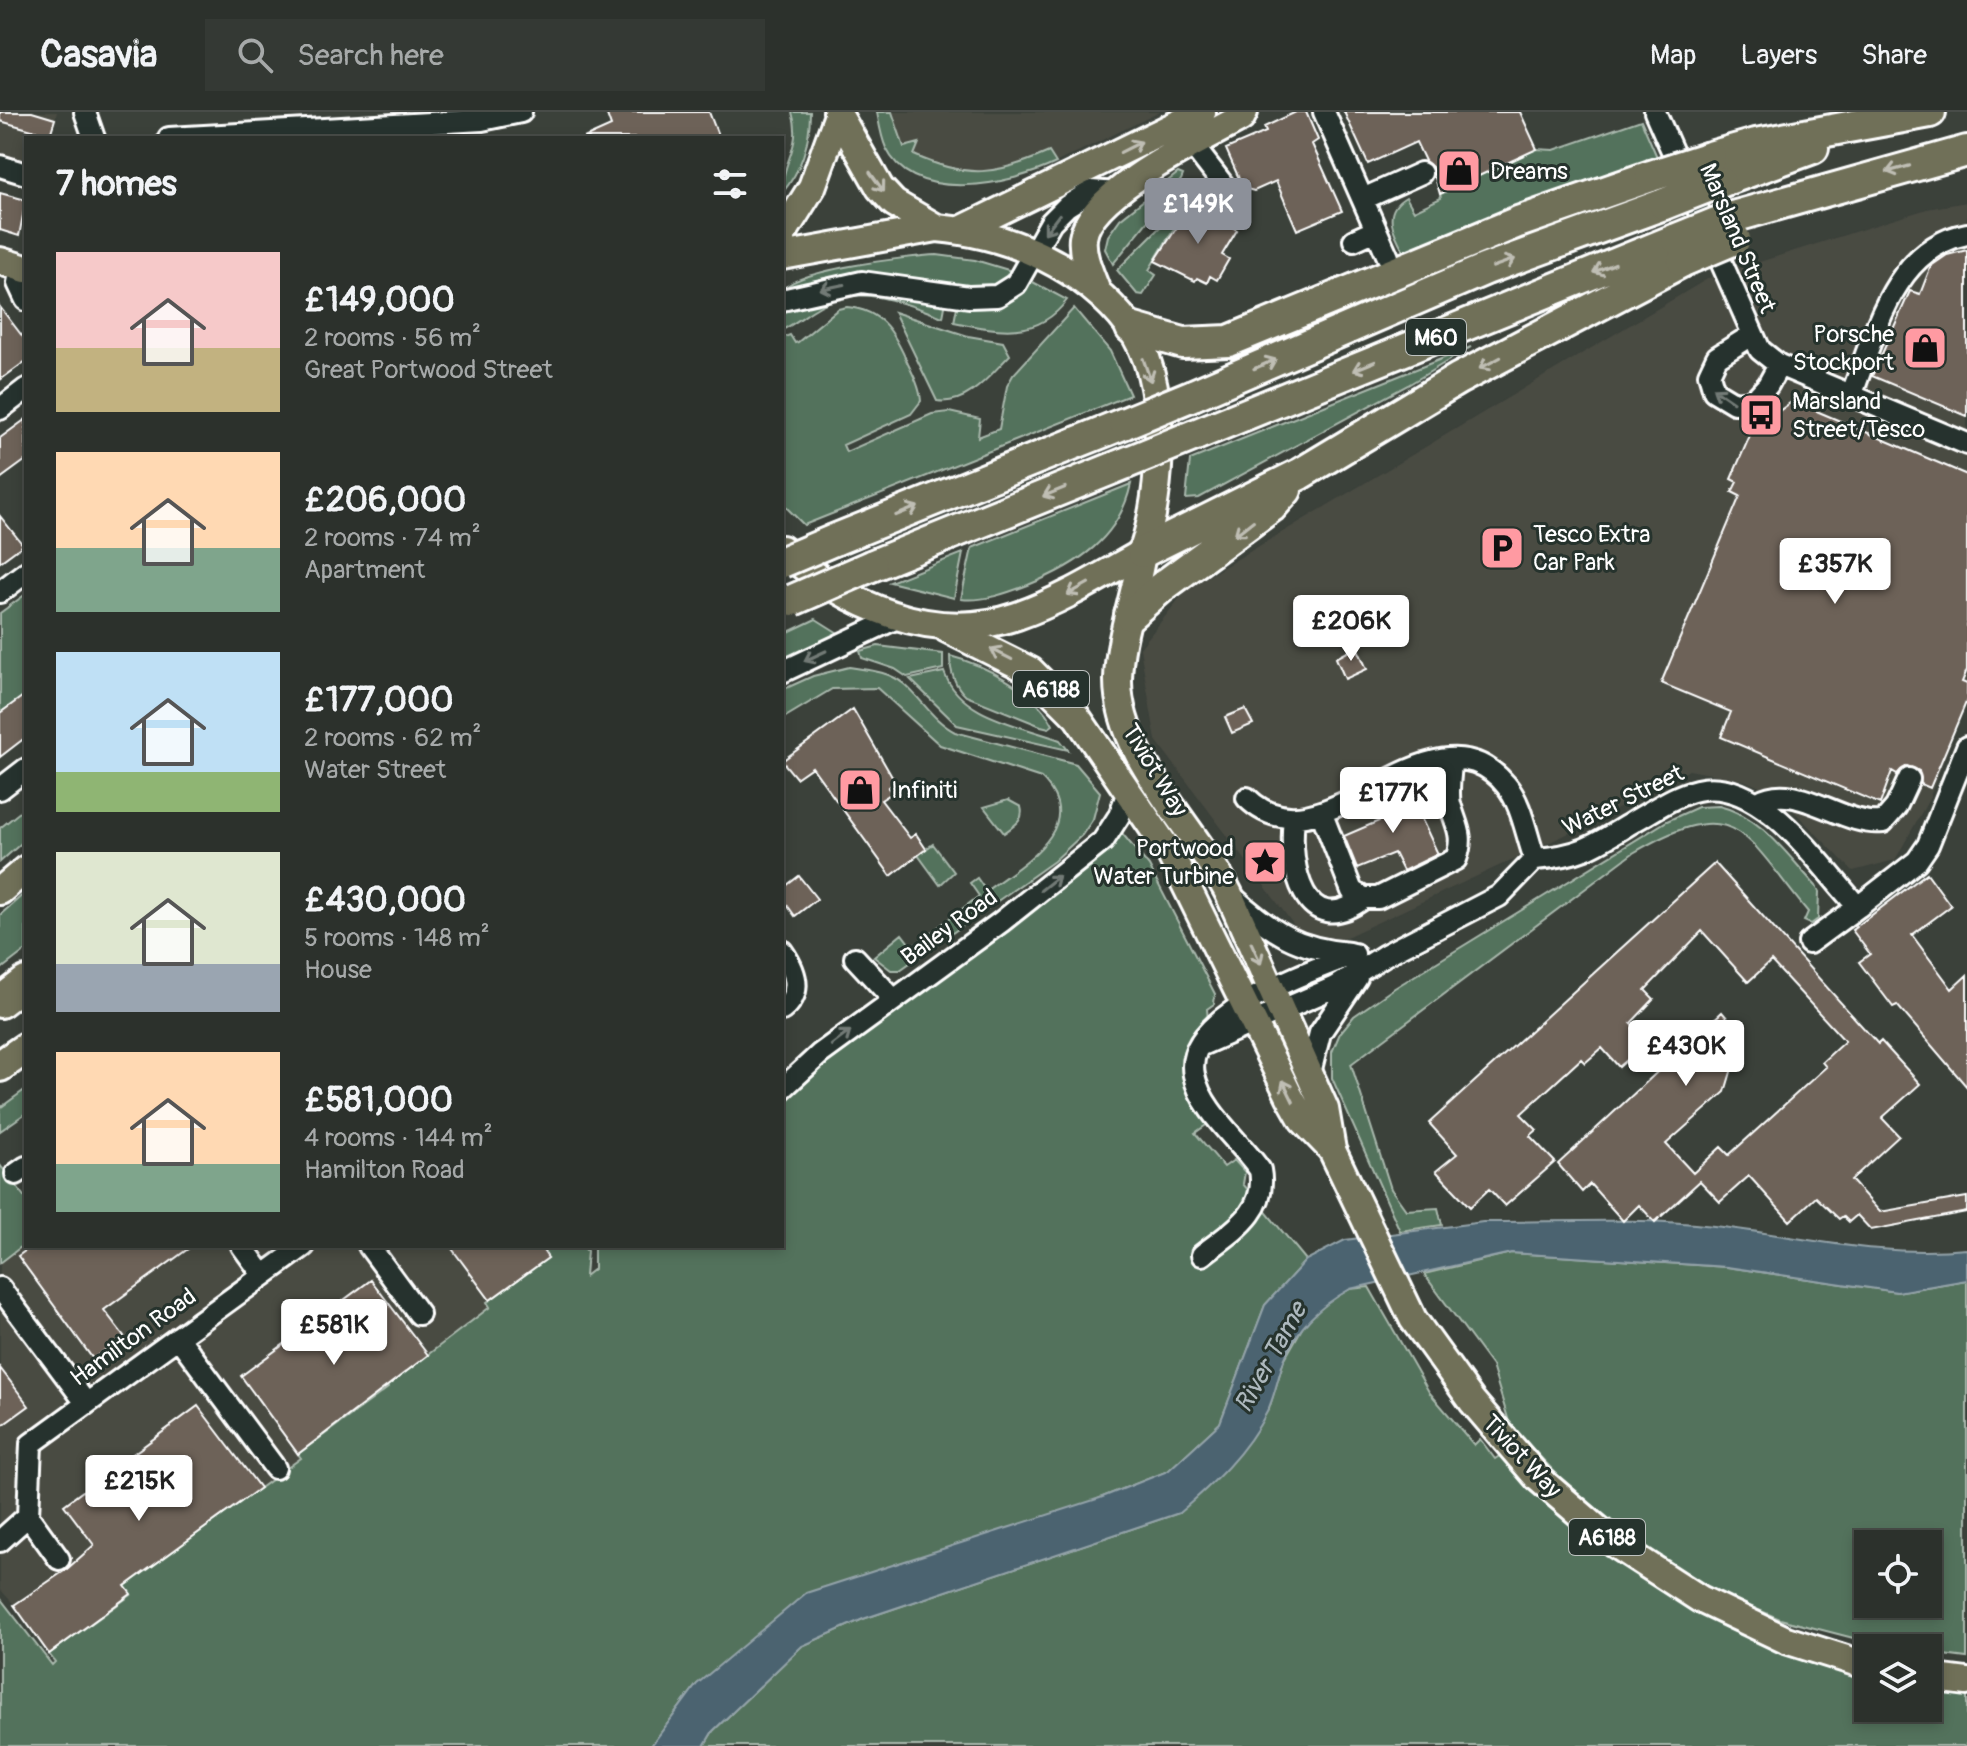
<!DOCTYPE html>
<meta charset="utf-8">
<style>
:root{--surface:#2c312c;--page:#343934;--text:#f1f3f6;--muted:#a6a9a9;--line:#484c48;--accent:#8c9099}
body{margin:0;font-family:Pangolin,sans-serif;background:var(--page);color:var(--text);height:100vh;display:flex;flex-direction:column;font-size:30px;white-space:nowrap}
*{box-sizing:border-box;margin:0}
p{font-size:26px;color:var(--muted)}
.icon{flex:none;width:44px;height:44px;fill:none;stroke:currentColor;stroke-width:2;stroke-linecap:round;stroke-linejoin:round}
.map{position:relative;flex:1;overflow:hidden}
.sheet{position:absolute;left:24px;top:24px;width:760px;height:1112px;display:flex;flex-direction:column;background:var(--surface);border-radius:0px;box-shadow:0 4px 12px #0003,0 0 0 2px var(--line)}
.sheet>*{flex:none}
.controls{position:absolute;left:1854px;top:1418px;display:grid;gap:16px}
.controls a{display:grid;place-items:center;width:88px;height:88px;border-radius:0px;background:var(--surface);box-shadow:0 4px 12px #0003,0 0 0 2px var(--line);font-size:40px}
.price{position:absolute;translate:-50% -68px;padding:0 18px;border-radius:8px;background:#fff;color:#222;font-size:26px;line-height:52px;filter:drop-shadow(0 2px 4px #0008)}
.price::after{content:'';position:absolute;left:50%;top:48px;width:24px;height:18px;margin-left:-12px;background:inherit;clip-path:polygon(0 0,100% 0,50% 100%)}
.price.active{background:var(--accent);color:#fff}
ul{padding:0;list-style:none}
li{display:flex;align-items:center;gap:24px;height:200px;padding:0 32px}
li span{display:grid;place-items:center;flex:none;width:224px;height:160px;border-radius:0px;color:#555}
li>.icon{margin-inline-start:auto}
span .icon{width:96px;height:96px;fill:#fffc;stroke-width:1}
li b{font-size:34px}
h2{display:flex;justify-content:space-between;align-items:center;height:96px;padding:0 32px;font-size:34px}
header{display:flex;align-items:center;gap:48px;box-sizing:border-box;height:112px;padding:0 40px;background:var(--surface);border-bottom:2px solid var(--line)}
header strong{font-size:38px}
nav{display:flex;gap:44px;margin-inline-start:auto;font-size:28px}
.search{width:560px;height:72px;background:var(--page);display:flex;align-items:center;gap:20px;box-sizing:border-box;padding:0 28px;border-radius:0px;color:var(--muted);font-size:30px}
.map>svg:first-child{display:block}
</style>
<header>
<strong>Casavia</strong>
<div class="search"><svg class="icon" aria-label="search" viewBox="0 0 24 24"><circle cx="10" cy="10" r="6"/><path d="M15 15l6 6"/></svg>Search here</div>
<nav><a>Map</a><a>Layers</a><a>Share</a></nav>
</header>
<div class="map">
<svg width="1967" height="1634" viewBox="0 0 1967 1634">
<rect width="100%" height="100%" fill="#3b413a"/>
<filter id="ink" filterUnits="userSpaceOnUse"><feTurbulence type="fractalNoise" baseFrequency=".0125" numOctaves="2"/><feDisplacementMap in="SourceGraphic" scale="16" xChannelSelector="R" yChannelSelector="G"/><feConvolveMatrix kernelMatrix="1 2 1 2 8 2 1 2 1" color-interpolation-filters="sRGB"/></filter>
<g filter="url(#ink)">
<path fill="#4a4b43" d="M0,0h57l-7,26h-24v33l-26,-8z
M877,0h283l-128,62 -57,12 -45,-6 -20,-7 -24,-24z
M1967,90v496l-38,101 -34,61 -42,11 -76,-77 -34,-14 -54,-10 -107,57 -268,125 -158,-212 -16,-92 47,-59 522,-311 218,-69z
M26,1131l529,3 19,27 -514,382 -60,-66v-326z"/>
<path fill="#53725b" stroke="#a9b8ad" stroke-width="2" fill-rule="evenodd" d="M792,0h18c0,30 -9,59 -28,81 0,-34 21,-46 10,-81z
M877,0h15l12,35 15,-4 -5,12c53,24 83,20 135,-3l7,11c-44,21 -142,43 -170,-15 -5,-11 -7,-25 -9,-36z
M1641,8l16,37 -251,98c-11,-20 -26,-43 0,-58l8,14 27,-13 -1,-4 96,-45 18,1z
M1178,61l5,2 -2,5 -68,84 -8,-15 3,-13 12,-17z
M1181,87l8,4 -40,67 7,5 -13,20 -6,-1 -20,-24 45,-45z
M937,143l38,5 40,12c-41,39 -110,0 -161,2 -24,1 -49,13 -72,19 4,-23 131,-37 155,-38z
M1029,168l38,20c-29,40 -70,31 -113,22l4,-20c28,6 56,8 71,-22z
M855,178l91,11 -3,16c-40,-14 -82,-34 -123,-11 -13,7 -24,17 -38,24v-23z
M847,195c36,3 48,27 61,57 6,12 12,24 13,37l-10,13 -68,31 3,7 86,-38 17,-2 31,7 -2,18 21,-8 8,-43 6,-11 61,-67 36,43 20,44 -326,130 -22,-22v-165l8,-3 5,8 3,-1 40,-33z
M894,200l74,24 35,6 7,13c-19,19 -42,51 -73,46z
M1471,235l-63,38 -209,113 -13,1 4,-39z
M1131,372c-12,55 -54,81 -103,101 -21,8 -45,17 -67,14l11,-51z
M963,441l-9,45 -64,-16z
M26,482v101l-26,18v-100z
M816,507l27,17 -61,28v-29z
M878,534l65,8v15l-36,8 -12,-8 -33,-11 -2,-7z
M950,544c35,9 86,35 103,69l-4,3 -8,-2 -75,-30c-12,-11 -16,-24 -16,-40z
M849,555c19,3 39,4 55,17 18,15 29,37 51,48l121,32 24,28 -7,27 -11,16 -28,26 -154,109h-9l-17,-13 28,-23 10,13 67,-51 -9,-13 7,-5 9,13c34,-26 105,-64 55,-113l-101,-33 -63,-57 -45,1 -50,30v-29l31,-14z
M944,560c16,45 76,53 116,68l8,10 -111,-25 -47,-46z
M1008,688l13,7c4,14 -8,19 -17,26l-20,-26z
M1719,694c43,10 68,49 97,80l3,6 -1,27 -7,5 -7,-3 4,-9c-65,-79 -71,-120 -175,-59l-282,211 40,125 15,21 32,-2 4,17 -42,6 -68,-153v-26l8,-19 14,-17 39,-27 274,-168 31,-14z
M26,695v32l-26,23v-34z
M1121,720l28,34 66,128 -1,10 -7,5 1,11c-39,32 -18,66 1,103l-14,10 29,34 10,-7 11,12 -2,12 63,76 -41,45 -45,118 -52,48 -68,27 -403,186 -46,62h-651v-148l52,67 3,-3 -6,-8 82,-59 -6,-9 176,-128 -3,-4 90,-66 -1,-2 103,-79 -3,-5 61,-44 -8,-12h42l5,5 -2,25 9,-7v-23h188v-143l18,-22 303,-226z
M933,732l21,28 -14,13 -22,-30z
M26,780v58l-26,20v-55z
M26,977v24l-26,18v-23z
M0,1053l26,34v44l-26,20z
M1511,1141l216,14 170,25 70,-12v378l-39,-5v-5l-40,-1 -108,-28 -81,-34 -68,-49 -64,-51 -57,-60 -18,-59 -68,-92zM1868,1432h60v60h-60z
M1369,1175l60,105 45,53 6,-6 15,20 6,-4c100,107 222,190 367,224v29h60v-17l39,5v50h-1263l9,-15 89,-85 61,-27 316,-106 90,-104 15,-49 21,-37 24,-22 21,-12z"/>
<path fill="#4b646f" stroke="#93a2a9" stroke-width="2" d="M1483,1110c77,0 156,-5 231,4 88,10 163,32 253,23v31l-70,12 -170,-25 -216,-14 -161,36c-30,17 -53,38 -66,71 -6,16 -9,36 -17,52 -21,41 -54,72 -88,101l-316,106 -61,27 -89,85 -9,15h-53l46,-62 109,-91 294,-95 68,-27 52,-48 45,-118 41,-45 39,-20z"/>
<path fill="#6d6259" stroke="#fff" stroke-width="2" d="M0,0h32l23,7 -5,16 -50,-14z
M606,0h103l10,26h-135l27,-12z
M1296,0h10l12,28 -6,4 30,67 -45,19 -21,-49 -22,10 -11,-3 -17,-39 40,-17 -2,-5z
M1344,0h176l17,37 -97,45 -8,-27 -7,-6 -9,-19 -48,22z
M0,81l26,7 -7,36 -19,-6z
M1192,92l45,26 -15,25 7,4 -12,21 -7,-4 -3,7 -10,-5 -2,3 -40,-20z
M1967,138v166l-95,-40 38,-85 10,3 11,-28 16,-11z
M0,195l26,34v20l-26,19z
M1793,289l174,74v195l-5,12 5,2v16l-37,88 -9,-4 -2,-13 -12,-5 -10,8 -5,-3 -12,33 -159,-67 10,-25 -70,-29 79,-187 -8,-4 5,-10 -6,-3 20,-46 6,2 4,-9 8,3 6,-15z
M26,307v41l-26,19v-41z
M0,404l23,29 -23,17z
M1357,535l10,22 -22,10 -9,-21z
M26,582v43l-26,20v-44z
M853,597l42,73 -7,6 4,5 -11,7 29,38 6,-4 10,15 -35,27 -79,-109 -16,11 -14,-17z
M1245,597l8,15 -21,9 -7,-16z
M1408,678l30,64 -35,17 -9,-18 -37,15 -13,-32 35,-15 -7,-15z
M1715,751l163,181 3,-3 39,43 -38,34 17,18 -48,44 29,32 87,-15v15l-96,18 -14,-15 -8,7 -6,-6 -4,3 -23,-22 -26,24 -41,-45 -29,26 -20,-21 -45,41 -16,-17 -16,16 -33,-37 -8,8 -24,-28 164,-152 20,23 -17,57 -59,52 27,29 28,-26 8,8 97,-88 -4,-5 23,-21 -74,-80 -23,21 -46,-51 -57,59 9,9 -23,24 17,19 -29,25 -17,-19 -17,15 -4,-4 -60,55 16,16 -7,6 25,26 -50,44 -16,-17 -19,18 -34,-36 21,-17 -28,-31z
M1927,761l24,33 -39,29 40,54 15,-14v112l-70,-82 -4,2 -34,-45 11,-8 -18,-24z
M799,764l18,23 -22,17 -13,-18v-9z
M32,1134h160l-88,64 20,26 -31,23 -75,-103z
M450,1134h90l8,12 -58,42z
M371,1168l57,75 -130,99 -57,-78z
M0,1256l29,38 -29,21z
M198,1294l62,82 -135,98 6,8 -82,60 -35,-49 53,-36 27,-24 -30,-40z"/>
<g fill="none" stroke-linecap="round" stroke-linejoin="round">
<g stroke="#fff" stroke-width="26">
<path id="minor" d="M85,0l9,26
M1324,0l64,145
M1655,0l105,238 19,15 188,79
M1184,22l41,53
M169,26l313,-18 39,-8
M0,54l26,8
M1363,87l58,-26
M1354,128l22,-10
M21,155l-3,16 8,17
M782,188l80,-18 107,15 28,-1 19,-12 35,-62 16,-16 24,-15 26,2
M1752,223l-35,22 -8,17 5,17 20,12 19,-2 15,-16 11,-20
M1851,284c24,-62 42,-148 116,-162
M0,297l26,-20
M0,480l26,-20
M782,560l117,-55
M0,677l26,-20
M1247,686c77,76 183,-104 259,-13 16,19 20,50 29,74
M1758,690c39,-23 83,25 125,20l13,-15 13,-28
M1321,700l31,79 12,7h14l78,-39c9,-24 0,-33 -6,-55 -3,-13 1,-31 1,-44
M1294,708c-6,45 10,123 70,78
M1234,786c38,34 63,51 115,55
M1809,831l49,-36
M782,839c14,20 22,41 0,59
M855,846l38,41
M1199,934l136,-59 50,-32 114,-59 36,-37c47,-3 62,-15 101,-39 20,-11 39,-25 61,-30 64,-15 122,75 161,117l59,-46 11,-16 39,-98
M1310,961l10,-40 37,-55
M782,977l38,-35 181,-132 102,-81 16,-25 9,-24
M16,1062l10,-7
M242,1134l21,29
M369,1134l50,68
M1202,1143c29,-23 66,-42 58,-85 -20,-29 -59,-59 -66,-95 -13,-60 117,-104 160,-121
M0,1176l86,115
M178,1225l97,131
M28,1404l31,43
M0,1429l28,-25 3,-72 273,-198"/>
</g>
<g stroke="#fff" stroke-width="32">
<path id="major" d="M837,0l43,76 14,15 43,25
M961,118l241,-118
M782,123l30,-48 26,-72
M782,144l155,-28c73,6 147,39 192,98 41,54 34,166 13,227 -41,23 -81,48 -125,63 -85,29 -171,-11 -235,-67
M0,149l26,8
M1097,180c-6,-17 -16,-36 -14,-54 6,-46 120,-99 158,-120l3,-6
M1142,441c-6,42 -23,83 -24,126 -1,78 77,147 111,215l96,215 7,41 81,169 59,82 66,77 77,66 85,55 86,41 82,26
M947,517l84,42 46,46 93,136 120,244 13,23 29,30
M0,779l26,-22
M1928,1565l39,5"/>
</g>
<g stroke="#fff" stroke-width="36">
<path id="highway" d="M1710,45l46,-13 174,-32
M1720,70l93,-34
M1729,106l238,-67
M1131,216l52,15 46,-2 289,-119 133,-46
M1193,283l293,-126 178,-65
M1195,323l482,-196
M834,428l291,-117
M1143,440l157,-78 158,-95 225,-118
M871,454l255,-103
M1130,503l32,-28 109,-80 15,-17
M0,890l26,-20
M0,954l26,-18"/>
</g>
<use href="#minor" stroke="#26332d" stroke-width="20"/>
<use href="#major" stroke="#706f59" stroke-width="26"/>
<use href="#highway" stroke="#706f59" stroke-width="30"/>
<g stroke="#fff" stroke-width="36" stroke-linecap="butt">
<path id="highway-bridge" d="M1651,64l59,-19
M1664,92l56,-22
M1677,127l52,-21
M1683,149l52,-22
M1125,311l68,-28
M1126,351l69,-28
M782,450l52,-22
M793,488l78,-34"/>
</g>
<use href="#highway-bridge" stroke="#706f59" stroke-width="30"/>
</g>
<defs><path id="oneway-shaft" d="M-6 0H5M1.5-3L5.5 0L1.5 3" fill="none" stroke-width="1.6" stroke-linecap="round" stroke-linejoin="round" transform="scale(2)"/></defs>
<g stroke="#bfbeb4">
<use href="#oneway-shaft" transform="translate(1131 35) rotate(-27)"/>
<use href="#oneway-shaft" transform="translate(1898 57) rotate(165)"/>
<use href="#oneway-shaft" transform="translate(877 70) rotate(54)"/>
<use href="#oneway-shaft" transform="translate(1504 151) rotate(-20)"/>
<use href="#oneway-shaft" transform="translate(1604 156) rotate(158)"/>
<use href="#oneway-shaft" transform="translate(1490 251) rotate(152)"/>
<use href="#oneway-shaft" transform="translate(1265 252) rotate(-23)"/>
<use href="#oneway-shaft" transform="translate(1364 254) rotate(158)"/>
<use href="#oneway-shaft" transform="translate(1147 258) rotate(71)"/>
<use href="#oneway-shaft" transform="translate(1054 380) rotate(158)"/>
<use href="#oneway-shaft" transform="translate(907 399) rotate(-22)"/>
<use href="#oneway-shaft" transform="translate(1244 416) rotate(142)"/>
<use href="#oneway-shaft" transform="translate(1078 477) rotate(151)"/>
<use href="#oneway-shaft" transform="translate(1001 542) rotate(-153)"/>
<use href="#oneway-shaft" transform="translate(1256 841) rotate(65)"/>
<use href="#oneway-shaft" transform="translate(1288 979) rotate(-116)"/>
</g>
<g stroke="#727a76">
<use href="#oneway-shaft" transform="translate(1052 112) rotate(127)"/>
<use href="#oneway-shaft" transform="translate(832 175) rotate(168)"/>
<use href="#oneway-shaft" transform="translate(1723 283) rotate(-146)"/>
<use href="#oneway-shaft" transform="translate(815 544) rotate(155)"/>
<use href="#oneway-shaft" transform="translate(1050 771) rotate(-38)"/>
<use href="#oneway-shaft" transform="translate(841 926) rotate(-37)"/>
</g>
</g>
<defs>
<g id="shop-square" transform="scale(2.3)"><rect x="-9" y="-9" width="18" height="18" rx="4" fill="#ff9aa2" stroke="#26332d"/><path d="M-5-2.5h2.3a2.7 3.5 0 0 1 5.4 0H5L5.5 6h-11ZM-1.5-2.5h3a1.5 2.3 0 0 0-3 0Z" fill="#111"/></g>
<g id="bus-square" transform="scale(2.3)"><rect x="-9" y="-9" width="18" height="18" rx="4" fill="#ff9aa2" stroke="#26332d"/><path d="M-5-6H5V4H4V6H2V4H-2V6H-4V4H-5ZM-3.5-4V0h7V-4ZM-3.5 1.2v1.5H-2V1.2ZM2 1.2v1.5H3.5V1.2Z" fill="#111"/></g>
<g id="parking-square" transform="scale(2.3)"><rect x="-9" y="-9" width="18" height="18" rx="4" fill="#ff9aa2" stroke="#26332d"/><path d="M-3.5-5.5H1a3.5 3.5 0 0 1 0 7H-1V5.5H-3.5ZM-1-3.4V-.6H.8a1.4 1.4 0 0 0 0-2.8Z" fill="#111"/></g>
<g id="sight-square" transform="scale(2.3)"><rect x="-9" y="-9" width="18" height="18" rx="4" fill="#ff9aa2" stroke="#26332d"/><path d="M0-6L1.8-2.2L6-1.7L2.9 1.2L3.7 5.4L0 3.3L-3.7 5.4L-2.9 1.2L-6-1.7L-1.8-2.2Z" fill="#111"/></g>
</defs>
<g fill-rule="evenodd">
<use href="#shop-square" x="1459" y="59"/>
<use href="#shop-square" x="1925" y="236"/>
<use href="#bus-square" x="1761" y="303"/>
<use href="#parking-square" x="1502" y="436"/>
<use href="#shop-square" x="860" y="678"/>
<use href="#sight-square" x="1265" y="750"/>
</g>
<g text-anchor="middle" stroke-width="6" stroke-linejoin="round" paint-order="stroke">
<g fill="#26332d" stroke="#bec2c0" stroke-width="2">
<rect x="1406" y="207" width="60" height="36" rx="6"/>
<rect x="1013" y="559" width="76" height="36" rx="6"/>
<rect x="1569" y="1407" width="76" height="36" rx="6"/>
</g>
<g font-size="22" font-weight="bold" fill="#fff">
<text x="1436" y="233">M60</text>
<text x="1051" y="585">A6188</text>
<text x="1607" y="1433">A6188</text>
</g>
<g font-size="24" fill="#fff" stroke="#26332d" text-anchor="start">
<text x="1490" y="67">Dreams</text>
<text x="1894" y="230" text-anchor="end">Porsche<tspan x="1894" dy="28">Stockport</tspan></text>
<text x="1792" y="297">Marsland<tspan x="1792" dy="28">Street/Tesco</tspan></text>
<text x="1533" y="430">Tesco Extra<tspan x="1533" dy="28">Car Park</tspan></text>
<text x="891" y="686">Infiniti</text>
<text x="1234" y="744" text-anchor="end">Portwood<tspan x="1234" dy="28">Water Turbine</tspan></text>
</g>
<g font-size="24" fill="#fff" stroke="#26332d">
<text transform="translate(1738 126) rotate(67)" y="8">Marsland Street</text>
<text transform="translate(1155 658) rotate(59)" y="8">Tiviot Way</text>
<text transform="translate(1623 688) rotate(-26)" y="8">Water Street</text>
<text transform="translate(949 815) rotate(-36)" y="8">Bailey Road</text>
<text transform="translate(133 1225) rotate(-36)" y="8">Hamilton Road</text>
<text transform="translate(1522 1344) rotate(47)" y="8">Tiviot Way</text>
</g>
<g font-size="26" font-style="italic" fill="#aeb9be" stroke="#26332d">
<text transform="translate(1270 1245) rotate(-61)" y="9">River Tame</text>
</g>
</g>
</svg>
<div class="controls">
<a><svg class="icon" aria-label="locate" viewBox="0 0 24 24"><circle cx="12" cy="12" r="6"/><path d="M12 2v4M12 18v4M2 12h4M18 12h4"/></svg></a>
<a><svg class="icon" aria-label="layers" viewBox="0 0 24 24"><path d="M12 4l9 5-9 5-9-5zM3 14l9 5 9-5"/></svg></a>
</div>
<b class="price active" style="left:1198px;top:134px">£149K</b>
<b class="price" style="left:1835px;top:494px">£357K</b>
<b class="price" style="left:1351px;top:551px">£206K</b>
<b class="price" style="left:1393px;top:723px">£177K</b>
<b class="price" style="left:1686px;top:976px">£430K</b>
<b class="price" style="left:334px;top:1255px">£581K</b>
<b class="price" style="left:139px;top:1411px">£215K</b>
<section class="sheet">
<h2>7 homes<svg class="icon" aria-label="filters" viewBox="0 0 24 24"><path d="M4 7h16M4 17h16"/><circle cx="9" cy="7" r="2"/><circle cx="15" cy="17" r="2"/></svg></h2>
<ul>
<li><span style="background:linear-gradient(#f6c9c9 60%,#c2b280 0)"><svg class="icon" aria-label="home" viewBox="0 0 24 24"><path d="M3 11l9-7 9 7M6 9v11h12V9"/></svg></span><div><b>£149,000</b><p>2 rooms · 56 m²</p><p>Great Portwood Street</p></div></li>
<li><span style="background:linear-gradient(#ffd9b3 60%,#7fa58c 0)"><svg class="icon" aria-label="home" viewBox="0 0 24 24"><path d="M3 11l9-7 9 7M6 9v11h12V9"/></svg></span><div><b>£206,000</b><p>2 rooms · 74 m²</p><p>Apartment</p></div></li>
<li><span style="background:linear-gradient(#bfe0f5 75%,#8fb573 0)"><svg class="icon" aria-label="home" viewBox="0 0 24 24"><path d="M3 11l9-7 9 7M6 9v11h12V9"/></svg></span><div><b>£177,000</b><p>2 rooms · 62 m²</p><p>Water Street</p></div></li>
<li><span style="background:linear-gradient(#dfe7d0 70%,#9aa5b1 0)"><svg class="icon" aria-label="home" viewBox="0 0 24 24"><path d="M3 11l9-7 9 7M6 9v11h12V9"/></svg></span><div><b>£430,000</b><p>5 rooms · 148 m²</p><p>House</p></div></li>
<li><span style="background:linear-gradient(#ffd9b3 70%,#7fa58c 0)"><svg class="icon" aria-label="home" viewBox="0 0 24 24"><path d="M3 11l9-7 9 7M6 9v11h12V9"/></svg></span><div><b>£581,000</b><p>4 rooms · 144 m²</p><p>Hamilton Road</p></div></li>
</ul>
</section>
</div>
